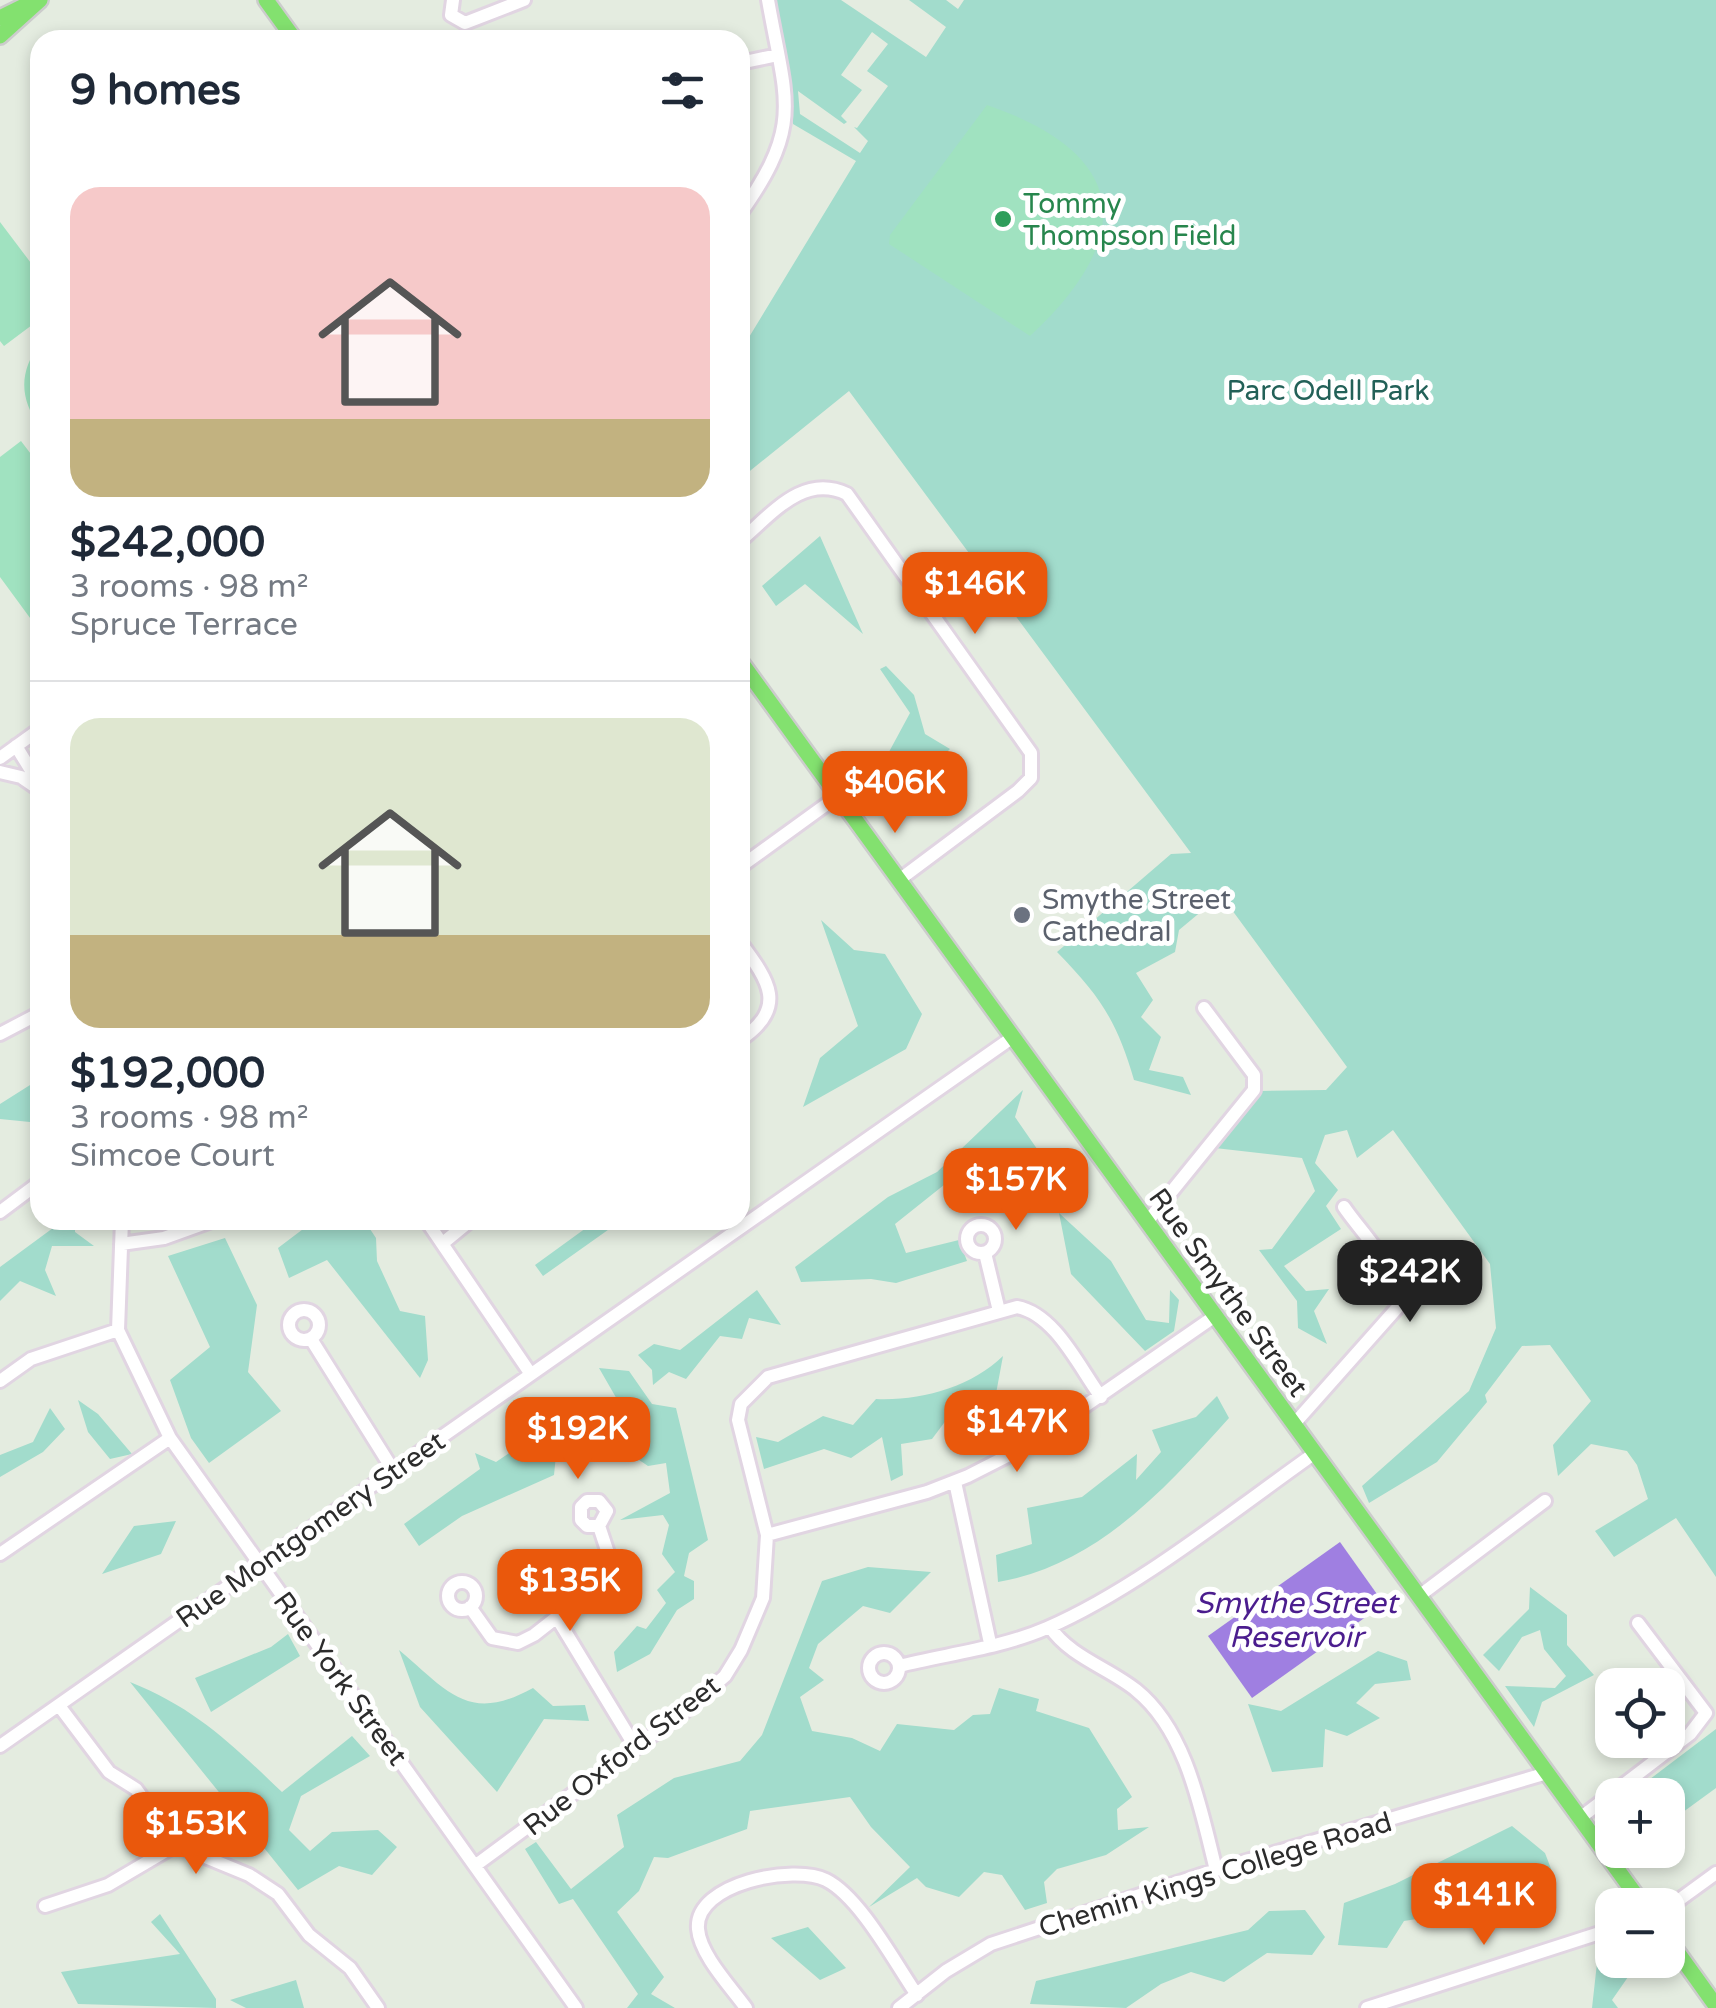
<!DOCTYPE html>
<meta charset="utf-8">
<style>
:root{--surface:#fff;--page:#f2f2f3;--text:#1f2937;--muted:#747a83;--line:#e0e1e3;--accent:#ea580c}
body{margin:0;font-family:"Varela Round",sans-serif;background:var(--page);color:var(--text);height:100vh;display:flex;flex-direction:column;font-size:38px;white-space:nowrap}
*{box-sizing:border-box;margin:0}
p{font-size:32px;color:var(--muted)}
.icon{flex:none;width:55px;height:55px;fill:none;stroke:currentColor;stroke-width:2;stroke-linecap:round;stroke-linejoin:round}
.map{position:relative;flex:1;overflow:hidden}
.side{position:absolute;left:30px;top:30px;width:720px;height:1200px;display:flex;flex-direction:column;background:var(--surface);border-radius:30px;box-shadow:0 5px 15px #0003}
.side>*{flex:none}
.fabs{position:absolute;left:1595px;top:1668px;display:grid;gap:20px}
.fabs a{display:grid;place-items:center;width:90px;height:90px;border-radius:20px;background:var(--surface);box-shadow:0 5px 15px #0003;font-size:50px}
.price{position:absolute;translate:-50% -85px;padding:0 22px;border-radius:20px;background:var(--accent);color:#fff;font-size:32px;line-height:65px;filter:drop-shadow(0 2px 5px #0008)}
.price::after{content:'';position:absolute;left:50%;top:60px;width:30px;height:22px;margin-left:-15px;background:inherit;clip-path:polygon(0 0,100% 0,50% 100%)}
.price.selected{background:#222;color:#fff}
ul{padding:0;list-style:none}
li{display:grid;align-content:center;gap:20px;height:530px;padding:0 40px}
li+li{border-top:2px solid var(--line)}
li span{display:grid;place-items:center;height:310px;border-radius:30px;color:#555}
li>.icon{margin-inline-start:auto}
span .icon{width:180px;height:180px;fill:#fffc;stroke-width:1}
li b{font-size:42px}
h2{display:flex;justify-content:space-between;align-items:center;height:120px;padding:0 40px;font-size:42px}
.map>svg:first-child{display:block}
</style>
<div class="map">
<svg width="1716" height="2008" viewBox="0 0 1716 2008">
<rect width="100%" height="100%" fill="#e4ece0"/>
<path fill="#a2dccc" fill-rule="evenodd" d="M776,0h65l85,57 20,-30 -37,-27h37l12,9 6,-9h752v1577l-40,-59 -62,39 -19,-26 53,-32 -11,-34 -10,-14 -36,-7 -33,32 -5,-31 38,-44 -41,-56 -28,1 -37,49 2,7 -50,60 -68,41 -7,-17 107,-95 27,-63 -6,-64 -97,-134 -36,28 -10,-28 -22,5 -10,28 23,27 -12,16 15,23 -57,37 22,25 23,-2 -15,22 13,33 -29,-16 -1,-27 -38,-51 13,-1 43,-58 -13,-33 -87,-10 46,-57 65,-1 21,-23 -126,-172 -42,35 -4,22 -39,21 17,27 -12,17 20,20 -12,33 34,7 8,18 -57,-15c-17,-59 -34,-84 -77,-128l114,-98 20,-1 -342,-462 -109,88v-127l116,-191 -63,-37zM872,32l16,12 -21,27 21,15 -31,42 -3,-1 14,14 -8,12 -60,-39 -2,-23 46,33 3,-2 -6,-6 21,-26 -21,-15z
M820,536l43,98 -58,-50 -29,22 -14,-20z
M886,666l28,29 11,39 25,15 -30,30 -37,-16 27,-50 -30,-44z
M821,920l33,30 31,4 37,60 -16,35 -103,58 17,-49 38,-32z
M40,1062v61l-40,-4v-15l38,-24z
M1023,1090l-8,27 38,55 -19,24 -24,1 1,-32 -52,8 -64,51 11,29 53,-13 8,21 -71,22 -25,-4 -70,3 -6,-15 93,-70 49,-25z
M1059,1213l52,48 35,59 23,3 1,-33 9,10 -5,31 -29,20 -74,-77z
M48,1220h27v12l19,14h-42l-7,24 11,26 -36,-15 -20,20v-34l53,-39z
M315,1220h49l12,18 1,23 23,50 25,5 3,44 -8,18 -93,-118 -38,18 -11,-30z
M597,1220h25l-79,56 -8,-11z
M225,1238l32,67 -9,67 33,39 -72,52 -18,-25 -21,-58 40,-33 -42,-91z
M757,1290l24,35 -32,-7 -7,21 -22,-3 -34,43 -17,-7 -16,13 -1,-15 -14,-15 16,-11 26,6z
M1003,1356l-8,43 -18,5 -3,42 -24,-31 -18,24 -31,5 2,31 -12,6 -9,-44 -31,21 -27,-9 -60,20 -8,-32 22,5 45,-26 30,9 23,-26c45,2 95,-12 127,-43z
M599,1368l30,3 23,33 24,4 32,132 -19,13 -5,23 10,5v18l-17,11 -27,44 -33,18 -3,-20 23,-26 9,3 20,-26 -9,-13 18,-18 -13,-18 7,-29 -6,-10 -43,5 50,-27 -4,-30 -18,3 -31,-21 -36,7 -32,-25 18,-11 22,11 29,-26z
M1217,1396l12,22c-64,71 -132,147 -231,164l-2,-27 36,-11 -5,-36 55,-11 55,-43 -1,26 25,-28 -9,-22 44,-13z
M78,1400l20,14 34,40 -22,5 -22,-27z
M50,1408l15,21 -22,23 -43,25v-22l33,-13z
M524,1443l33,2 -3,30 -92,41 -43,30 -15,-22 76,-55 -5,-16 21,9z
M176,1521l-15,33 -59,20 32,-48z
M868,1567l63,5 -41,41 -27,-7 -45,38 -9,24 15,12 -24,17 12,34 40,7 28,13 17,-27 57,6 19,-15 17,-1 9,-26 40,11 -3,12 53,17 43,69 -15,12 1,21 31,-3 -43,28 -49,14 -13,13 3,21 -22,7 -23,-35 -18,-3 -25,25 -33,-10 -9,-9 -48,29 41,-40 -39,-40 -21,-30 -100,14 -3,18 -79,29 -14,-1 -15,34 -22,21 47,65 -13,17 24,14h-48l11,-14 -65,-95 -14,5 -34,-55 11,-7 35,47 53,-42 -7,-32 57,-37 66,-17 22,-26 60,-154z
M1530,1587l37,28v30l27,30 -52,27 -8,25 -29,-41 50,2 11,-12 -22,-27 -4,-19 -18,7 -23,34 -16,-16 46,-46z
M288,1634l12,22 -89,56 -16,-34 76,-31z
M399,1650c49,41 69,74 134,38l20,18 32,-1 4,16 -45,-2 -47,73 -77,-85z
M1378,1651l29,10 4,19 -36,4 -19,19 24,15 -33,18 -22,-7 -2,38 -51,5 -24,-68 33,7z
M130,1682c67,27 101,62 152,110l70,-56 18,20 -69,40 -12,34 21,21 22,-19 46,-2 19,17 -25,28 -33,-9 -41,24z
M1716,1729v59l-48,35v-28h-39z
M1512,1826l33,27 11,29 -38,21 -114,18 -17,27 -49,-3 6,-42 51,-19z
M1305,1910l20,27 -13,18 -45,-2 -43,29 -33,-10 -30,12 -35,24 -96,-4 6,-23 212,-51 21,-19z
M160,1914l56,85v9l-138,-4 -17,-32 119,-18 -29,-32z
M808,1927l38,41 -26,12 -49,-42z
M1597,1963l31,14 -16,23 6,8h-26z
M296,1980l8,28h-58l-16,-8z"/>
<path fill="#a0e2c0" d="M987,105c143,49 150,132 43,231l-141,-92 1,-9z
M0,222l40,53v44l-36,27 -4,-5z
M40,343l-6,37 6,47c-21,-29 -21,-55 0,-84z
M21,441l19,25v151l-7,5 -33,-45v-120z"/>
<path fill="#9f7fe1" d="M1340,1542l44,62 -132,94 -44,-62z"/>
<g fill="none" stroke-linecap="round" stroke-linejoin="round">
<g stroke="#e1d5e2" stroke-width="18">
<path id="minor" d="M453,0l-2,15 14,8 59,-23
M740,63l38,-8
M740,214c64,-90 46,-112 28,-214
M740,541c32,-27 63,-68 107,-47l184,259v25l-13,13 -119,89
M16,746l24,39
M0,758l40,-29
M0,772l21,5 19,13
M740,867l98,-71
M740,942c28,38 49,65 0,98
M0,1034l40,-21
M0,1212l40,-30
M122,1220l-4,110 52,108 406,570
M426,1220l104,153
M1147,1222l107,-132v-15l-50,-67
M967 1239a14 14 0 1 1 28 0a14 14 0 1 1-28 0Z
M443,1243l28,-23
M121,1244l43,-6 50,-18
M985,1253l14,58
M289 1325a15 15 0 1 1 30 0a15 15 0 1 1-30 0Z
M311,1339l82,131
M0,1381l31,-22 87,-29
M1294,1424l103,-116c8,-34 -35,-74 -53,-101
M955,1482l35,161
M767,1535l160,-43 41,-16 59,-30 188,-130
M0,1554l170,-116
M448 1596a14 14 0 1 1 28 0a14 14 0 1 1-28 0Z
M1419,1596l126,-95
M470,1607l22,31 26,5 16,-8 74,-58 2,-18 -11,-33 8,-15 -8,-10h-12l-6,6v13l6,6h12
M557,1618l79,130
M1050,1627c20,30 59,41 86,63 51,41 65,121 80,180
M869 1668a15 15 0 1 1 30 0a15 15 0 1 1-30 0Z
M899,1666c48,-12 102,-18 148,-38 90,-39 187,-118 268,-175
M60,1707l49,65 27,17 40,56 73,30 29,19 31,41 41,33 28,40
M0,1746l1013,-709
M1580,1818l110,-84 16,-21 -68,-90
M476,1865l209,-154 40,-35 16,-26 22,-52 4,-63 -29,-115 3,-16 27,-27 249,-70c38,7 62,60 84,90
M45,1906l63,-21 68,-40
M1668,1908l48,-35
M746,2008c-15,-21 -46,-53 -48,-79 -4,-46 97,-65 128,-49 34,17 69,83 91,115
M899,2008l47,-37 45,-27 225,-74 331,-97
M1367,2008l245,-79"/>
</g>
<g stroke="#ccc" stroke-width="20">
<path id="major" d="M266,0l29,40
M0,18l28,-14
M0,36l40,-36
M740,661l903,1244
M1668,1939l48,67"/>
</g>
<use href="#minor" stroke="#fff" stroke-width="12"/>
<use href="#major" stroke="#83e16f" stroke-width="15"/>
</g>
<circle fill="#2e9e5b" stroke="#fff" stroke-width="4" cx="1003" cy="219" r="10"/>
<circle fill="#6b7280" stroke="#fff" stroke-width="4" cx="1022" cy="915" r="10"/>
<g text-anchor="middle" stroke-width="10" stroke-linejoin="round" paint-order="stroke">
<g font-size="28" fill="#27864d" stroke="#fff" text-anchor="start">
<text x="1023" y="213">Tommy<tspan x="1023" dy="32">Thompson Field</tspan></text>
</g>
<g font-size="28" fill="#236158" stroke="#fff">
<text x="1328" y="400">Parc Odell Park</text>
</g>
<g font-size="28" fill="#5b616d" stroke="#fff" text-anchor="start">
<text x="1042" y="909">Smythe Street<tspan x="1042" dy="32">Cathedral</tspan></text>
</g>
<g font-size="28" fill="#2c2c2c" stroke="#fff">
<text transform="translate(1229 1292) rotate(54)" y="10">Rue Smythe Street</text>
<text transform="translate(310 1529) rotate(-35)" y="10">Rue Montgomery Street</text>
<text transform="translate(341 1678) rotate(54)" y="10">Rue York Street</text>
<text transform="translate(621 1755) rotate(-38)" y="10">Rue Oxford Street</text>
<text transform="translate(1215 1874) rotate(-17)" y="10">Chemin Kings College Road</text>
</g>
<g font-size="30" font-style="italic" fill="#4b1d8e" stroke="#fff">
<text x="1296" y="1613">Smythe Street<tspan x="1296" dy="34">Reservoir</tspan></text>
</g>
</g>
</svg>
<div class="fabs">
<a><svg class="icon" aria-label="locate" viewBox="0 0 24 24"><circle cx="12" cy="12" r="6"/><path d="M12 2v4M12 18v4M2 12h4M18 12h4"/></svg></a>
<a>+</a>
<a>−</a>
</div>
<b class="price" style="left:975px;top:637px">$146K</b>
<b class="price" style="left:895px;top:836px">$406K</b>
<b class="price" style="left:1016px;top:1233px">$157K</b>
<b class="price selected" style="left:1410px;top:1325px">$242K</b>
<b class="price" style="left:1017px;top:1475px">$147K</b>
<b class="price" style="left:578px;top:1482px">$192K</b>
<b class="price" style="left:570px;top:1634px">$135K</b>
<b class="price" style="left:196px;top:1877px">$153K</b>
<b class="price" style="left:1484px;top:1948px">$141K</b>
<section class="side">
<h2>9 homes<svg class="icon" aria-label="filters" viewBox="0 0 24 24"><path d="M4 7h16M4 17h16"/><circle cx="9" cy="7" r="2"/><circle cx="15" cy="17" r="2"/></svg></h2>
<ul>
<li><span style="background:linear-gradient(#f6c9c9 75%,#c2b280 0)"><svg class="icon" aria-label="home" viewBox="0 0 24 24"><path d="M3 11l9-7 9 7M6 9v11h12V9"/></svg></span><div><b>$242,000</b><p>3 rooms · 98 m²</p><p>Spruce Terrace</p></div></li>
<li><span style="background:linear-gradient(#dfe7d0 70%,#c2b280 0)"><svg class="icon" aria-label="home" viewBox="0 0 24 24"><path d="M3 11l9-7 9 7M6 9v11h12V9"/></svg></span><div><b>$192,000</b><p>3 rooms · 98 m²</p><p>Simcoe Court</p></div></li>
</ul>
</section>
</div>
